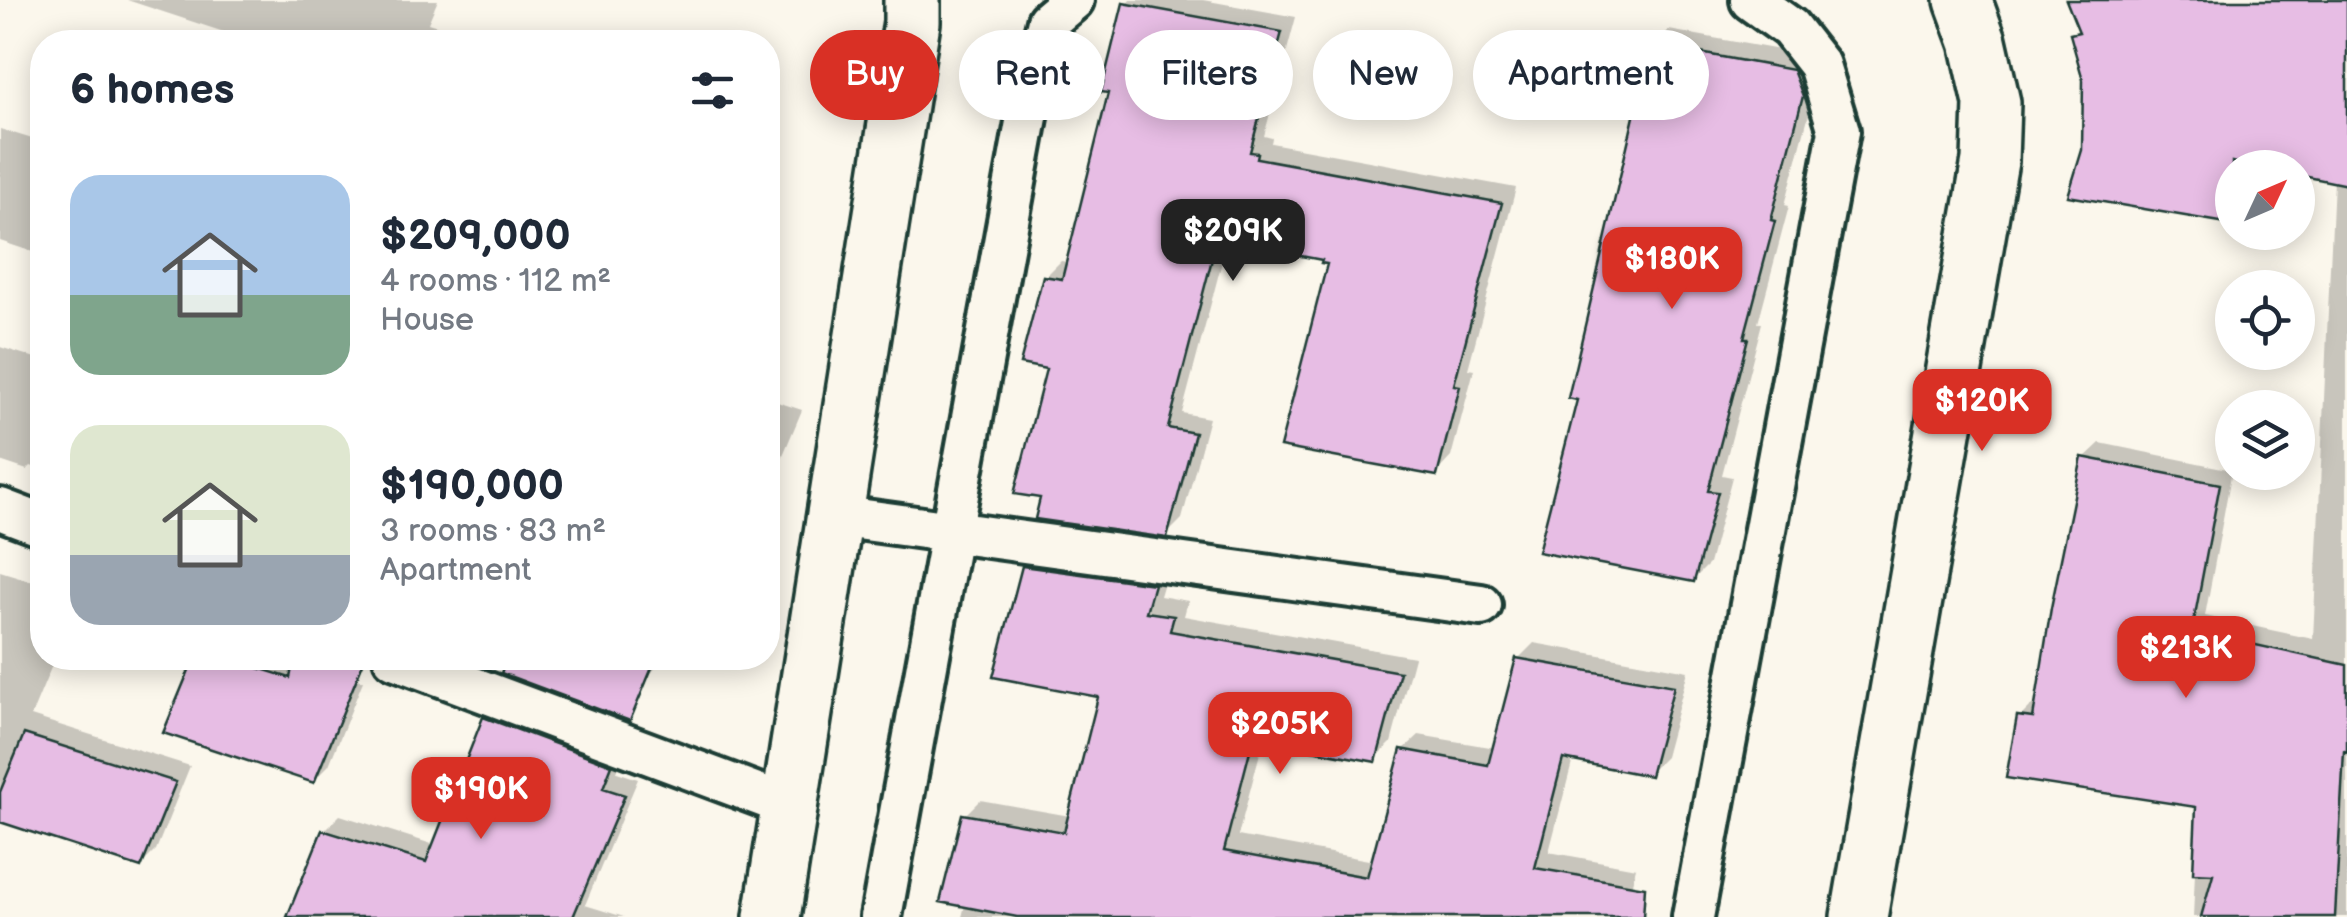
<!DOCTYPE html>
<meta charset="utf-8">
<style>
:root{--surface:#fff;--page:#f2f2f3;--text:#1f2937;--muted:#747a83;--accent:#d93025}
body{margin:0;font-family:"Balsamiq Sans",sans-serif;background:var(--page);color:var(--text);height:100vh;display:flex;flex-direction:column;font-size:38px;white-space:nowrap}
*{box-sizing:border-box;margin:0}
p{font-size:32px;color:var(--muted)}
.icon{flex:none;width:55px;height:55px;fill:none;stroke:currentColor;stroke-width:2;stroke-linecap:round;stroke-linejoin:round}
.map{position:relative;flex:1;overflow:hidden}
.panel{position:absolute;left:30px;top:30px;width:750px;height:640px;display:flex;flex-direction:column;background:var(--surface);border-radius:40px;box-shadow:0 5px 25px #0003}
.panel>*{flex:none}
.banner{position:absolute;left:810px;top:30px;width:950px;height:90px;display:flex;gap:20px}
.needle{width:65px;rotate:46deg}
.fabs{position:absolute;left:2215px;top:150px;display:grid;gap:20px}
.fabs a{display:grid;place-items:center;width:100px;height:100px;border-radius:50%;background:var(--surface);box-shadow:0 5px 25px #0003;font-size:50px}
.price{position:absolute;translate:-50% -85px;padding:0 22px;border-radius:20px;background:var(--accent);color:#fff;font-size:32px;line-height:65px;filter:drop-shadow(0 2px 5px #0008)}
.price::after{content:'';position:absolute;left:50%;top:60px;width:30px;height:22px;margin-left:-15px;background:inherit;clip-path:polygon(0 0,100% 0,50% 100%)}
.price.current{background:#222;color:#fff}
ul{padding:0;list-style:none}
li{display:flex;align-items:center;gap:30px;height:250px;padding:0 40px}
li span{display:grid;place-items:center;flex:none;width:280px;height:200px;border-radius:30px;color:#555}
li>.icon{margin-inline-start:auto}
span .icon{width:120px;height:120px;fill:#fffc;stroke-width:1}
li b{font-size:42px}
h2{display:flex;justify-content:space-between;align-items:center;height:120px;padding:0 40px;font-size:42px}
.chip{padding:0 35px;border-radius:45px;background:var(--surface);box-shadow:0 5px 25px #0003;font-size:35px;line-height:90px}
.chip.current{background:var(--accent);color:#fff}
.map>svg:first-child{display:block}
</style>
<div class="map">
<svg width="2347" height="917" viewBox="0 0 2347 917">
<rect width="100%" height="100%" fill="#fbf7ec"/>
<filter id="ink" filterUnits="userSpaceOnUse"><feTurbulence type="fractalNoise" baseFrequency=".01" numOctaves="2"/><feDisplacementMap in="SourceGraphic" scale="20" xChannelSelector="R" yChannelSelector="G"/><feConvolveMatrix kernelMatrix="1 2 1 2 8 2 1 2 1" color-interpolation-filters="sRGB"/></filter>
<g filter="url(#ink)">
<path fill="#0003" d="M127,0h311l-10,23 62,19h-246l1,-3z
M1130,0h73l93,17 -32,119 8,2 -1,5 245,45 -48,181 6,1 -23,87 -15,16 -106,-211 -5,-4 -97,-19 -46,174 27,5 -27,101 -16,16 -122,-39 5,-129 -4,-90 16,-16 7,1 43,-171 15,-86z
M2069,0h278v917h-154l5,-112 -178,-88 15,-15 3,1 46,-245 16,-15 132,27 -27,146 108,23 21,-459 -36,-4v-8h-66v54l-161,-28 14,-44 1,-71 -13,-44 7,-8z
M1669,30l139,25 10,24 -33,126 4,1 -31,117h4l-40,152 10,2 -23,87 -16,16 -113,-182 73,-353z
M0,129l42,13v113l-42,-14z
M0,347l42,13v110l-11,-4 -4,4 -27,-9z
M768,399l34,11 -34,81z
M1040,551l128,18 -8,27 28,5 -4,15 230,41 -23,86 -16,16 -111,-21 -26,98 136,25 29,-111 16,-15 76,13 23,-89 16,-16 154,28 -23,86 -16,16 -76,-14 -24,93 87,16 -13,49h-661l3,-12v-90l15,-15 90,16 31,-121 -76,-128z
M0,571l42,13v74h13l-24,58 159,50 -34,84 -16,16 -140,-46z
M196,658h93l74,23 -34,84 -15,15 -148,-49z
M575,658h89l-19,22z
M493,722l128,40 -4,10 21,7 -53,126 39,12h-321l21,-86 16,-16 95,30z"/>
<path fill="#e7bde4" stroke="#1f3d34" stroke-width="2.5" d="M2066,0h281v185l-49,-10v-7h-37l-29,-6v62l-164,-28 14,-46 1,-70 -13,-46 9,-2z
M1123,3l159,29 -32,120 8,1 -1,5 245,45 -48,182 6,1 -23,90 -157,-29 47,-183 -6,-1 1,-3 -105,-20 -49,188 27,5 -28,105 -132,-19 5,-21 -26,-4 32,-125 -26,-5 23,-88 19,3 46,-186 -7,-1z
M1651,44l142,26 10,26 -32,124 4,1 -31,117h4l-40,153 10,1 -24,90 -156,-30 39,-152 -9,-2z
M2082,457l138,27 -28,147 155,34v87l-3,-1 -9,166h-134l12,-43 -20,-1 3,-66 -190,-29 11,-62 16,2 18,-110z
M1022,566l132,18 -8,28 28,4 -4,15 230,41 -24,90 -123,-23 -29,112 143,26 34,-128 87,16 28,-107 158,28 -24,90 -87,-17 -28,109 110,19 -2,30h-626l-77,-15 22,-88 102,18 34,-135 -105,-20z
M194,658h32l64,20 4,-20h71l-51,125 -151,-50z
M507,658h149l-26,63 -129,-48z
M483,717l129,48 -9,23 22,7 -52,122h-286l35,-87 104,32z
M24,734l152,48 -35,86 -141,-46v-30z"/>
<g fill="none" stroke-linecap="round" stroke-linejoin="round">
<g stroke="#1f3d34" stroke-width="48">
<path id="lane" d="M0,509l42,16
M836,516l645,89
M394,658l395,148
M881,917l152,-833 15,-63 25,-21
M1693,917l146,-786 -20,-66 -29,-37 -39,-28"/>
</g>
<g stroke="#1f3d34" stroke-width="62">
<path id="street" d="M772,917l140,-895v-22
M1859,917l131,-756 2,-58 -14,-62 -15,-41"/>
</g>
<use href="#lane" stroke="#fbf7ec" stroke-width="40"/>
<use href="#street" stroke="#fbf7ec" stroke-width="55"/>
</g>
</g>
</svg>
<div class="fabs">
<a><svg class="needle" viewBox="-14 -14 28 28"><path d="M0-13l5 13h-10z" fill="#e53935"/><path d="M0 13l5-13h-10z" fill="#747a83"/></svg></a>
<a><svg class="icon" aria-label="locate" viewBox="0 0 24 24"><circle cx="12" cy="12" r="6"/><path d="M12 2v4M12 18v4M2 12h4M18 12h4"/></svg></a>
<a><svg class="icon" aria-label="layers" viewBox="0 0 24 24"><path d="M12 4l9 5-9 5-9-5zM3 14l9 5 9-5"/></svg></a>
</div>
<b class="price current" style="left:1233px;top:284px">$209K</b>
<b class="price" style="left:1672px;top:312px">$180K</b>
<b class="price" style="left:1982px;top:454px">$120K</b>
<b class="price" style="left:2186px;top:701px">$213K</b>
<b class="price" style="left:1280px;top:777px">$205K</b>
<b class="price" style="left:481px;top:842px">$190K</b>
<div class="banner">
<a class="chip current">Buy</a>
<a class="chip">Rent</a>
<a class="chip">Filters</a>
<a class="chip">New</a>
<a class="chip">Apartment</a>
</div>
<section class="panel">
<h2>6 homes<svg class="icon" aria-label="filters" viewBox="0 0 24 24"><path d="M4 7h16M4 17h16"/><circle cx="9" cy="7" r="2"/><circle cx="15" cy="17" r="2"/></svg></h2>
<ul>
<li><span style="background:linear-gradient(#a9c7e8 60%,#7fa58c 0)"><svg class="icon" aria-label="home" viewBox="0 0 24 24"><path d="M3 11l9-7 9 7M6 9v11h12V9"/></svg></span><div><b>$209,000</b><p>4 rooms · 112 m²</p><p>House</p></div></li>
<li><span style="background:linear-gradient(#dfe7d0 65%,#9aa5b1 0)"><svg class="icon" aria-label="home" viewBox="0 0 24 24"><path d="M3 11l9-7 9 7M6 9v11h12V9"/></svg></span><div><b>$190,000</b><p>3 rooms · 83 m²</p><p>Apartment</p></div></li>
</ul>
</section>
</div>
